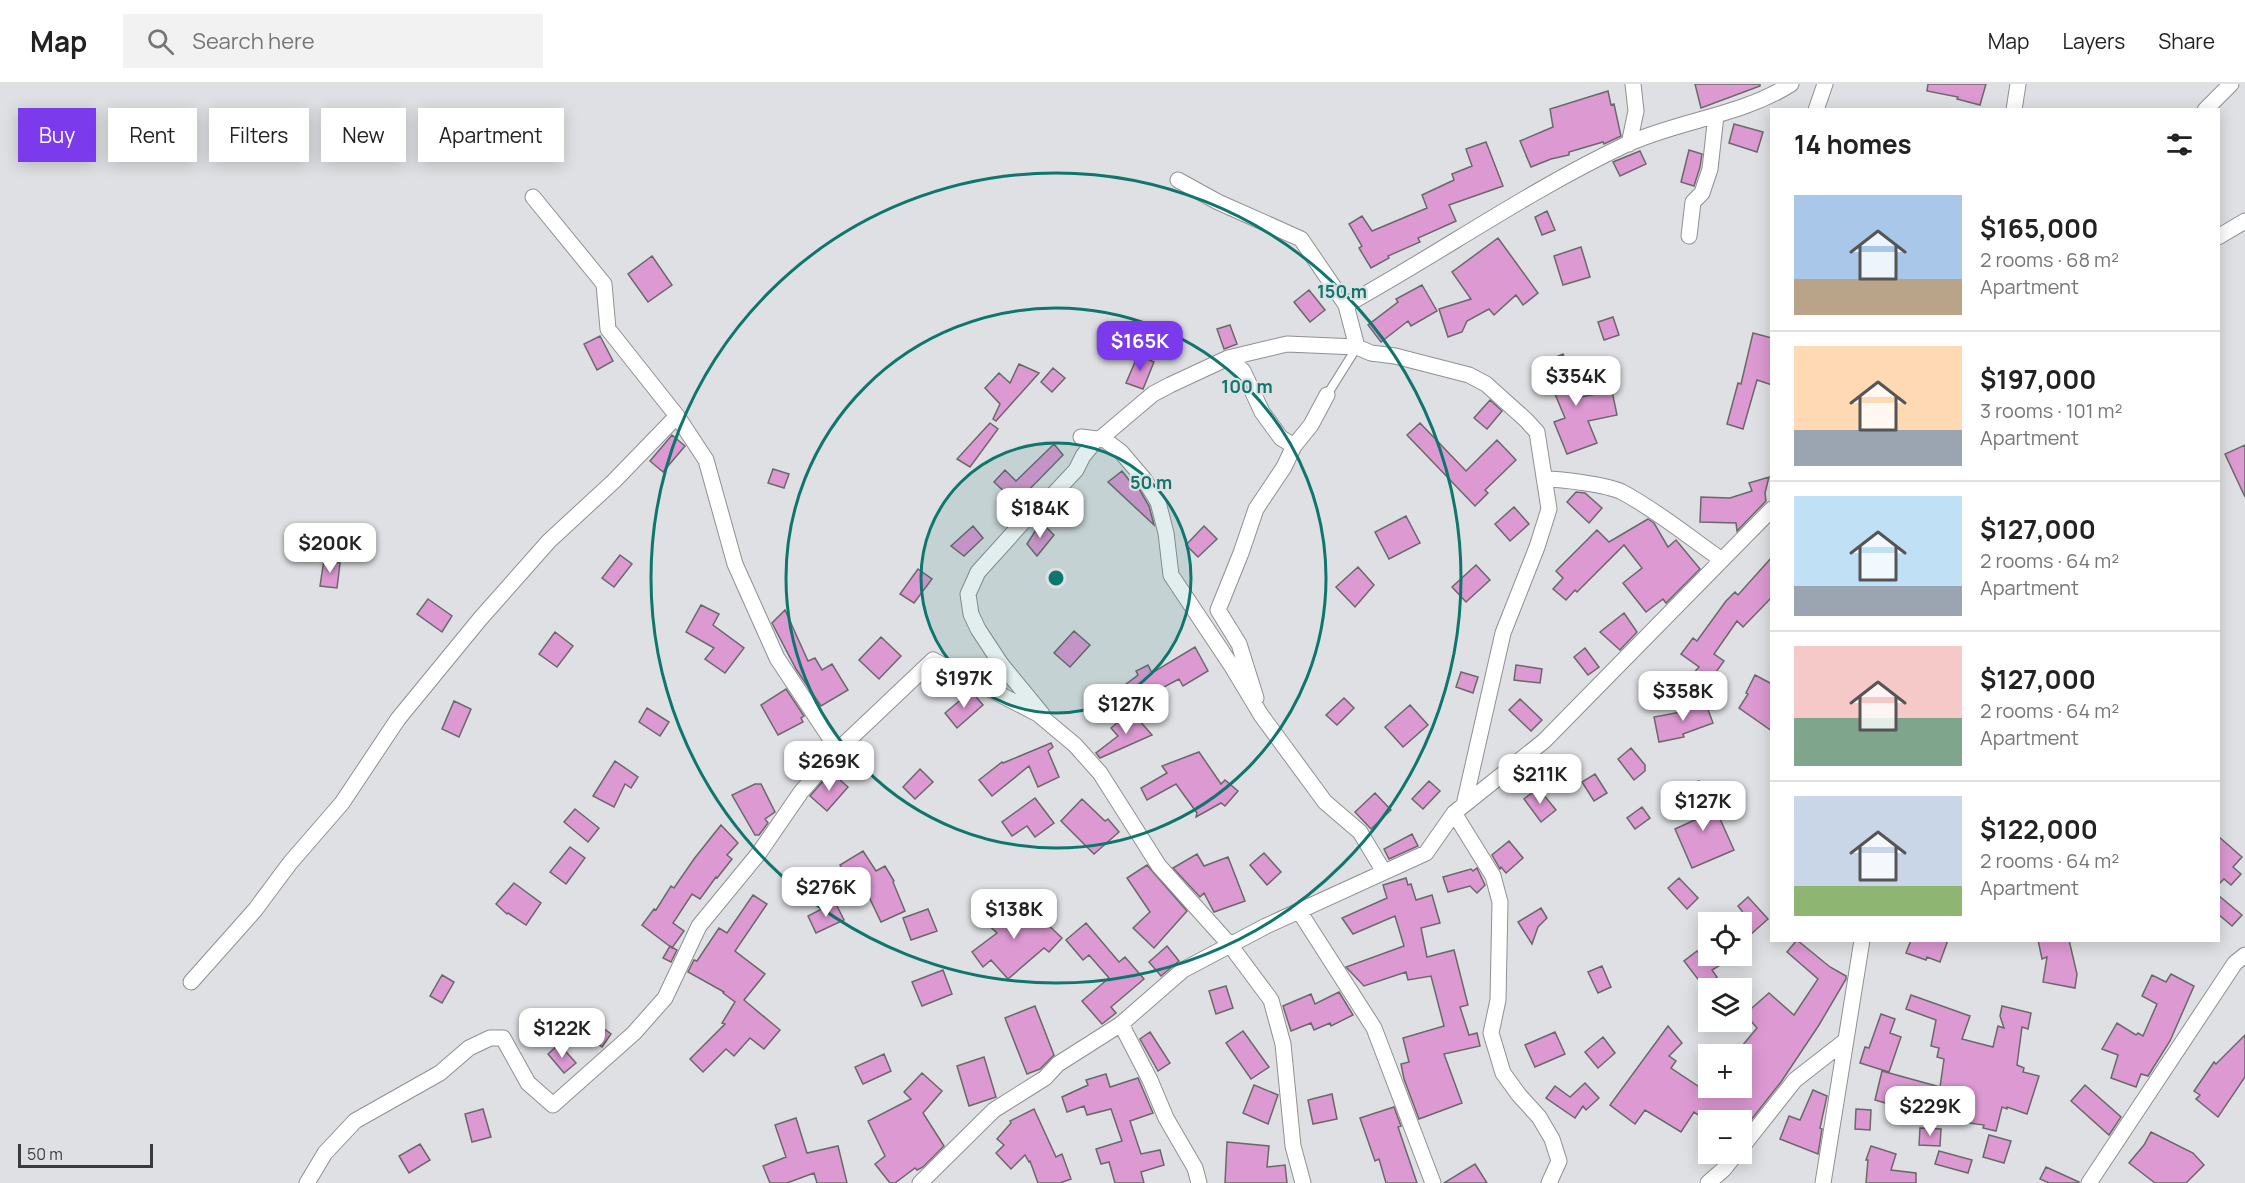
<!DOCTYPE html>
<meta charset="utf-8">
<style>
:root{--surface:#fff;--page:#f2f2f2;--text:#222;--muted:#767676;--line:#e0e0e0;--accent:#7c3aed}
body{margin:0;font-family:Manrope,sans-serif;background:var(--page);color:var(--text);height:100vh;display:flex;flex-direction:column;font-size:22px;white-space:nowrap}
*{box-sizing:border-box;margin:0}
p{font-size:20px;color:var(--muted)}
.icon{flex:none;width:33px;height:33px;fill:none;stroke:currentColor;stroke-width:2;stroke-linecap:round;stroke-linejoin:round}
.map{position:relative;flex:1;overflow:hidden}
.drawer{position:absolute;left:1770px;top:24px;width:450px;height:834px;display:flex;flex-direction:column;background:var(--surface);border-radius:0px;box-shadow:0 3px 15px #0003}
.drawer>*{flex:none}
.top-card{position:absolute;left:18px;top:24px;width:570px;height:54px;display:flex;gap:12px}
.buttons{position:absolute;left:1698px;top:828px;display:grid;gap:12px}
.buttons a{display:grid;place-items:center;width:54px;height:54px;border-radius:0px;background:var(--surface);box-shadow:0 3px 15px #0003;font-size:30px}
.scale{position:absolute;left:18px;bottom:15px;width:135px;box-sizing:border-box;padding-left:6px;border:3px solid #3a3b3c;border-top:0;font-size:16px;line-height:21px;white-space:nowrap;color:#3a3b3c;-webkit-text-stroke:4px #dee0e3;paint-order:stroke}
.price{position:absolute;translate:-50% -51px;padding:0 14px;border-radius:12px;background:#fff;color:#222;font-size:20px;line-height:39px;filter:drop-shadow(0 2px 3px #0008)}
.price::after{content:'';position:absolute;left:50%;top:36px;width:18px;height:14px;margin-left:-9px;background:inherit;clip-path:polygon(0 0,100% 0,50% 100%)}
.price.current{background:var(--accent);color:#fff}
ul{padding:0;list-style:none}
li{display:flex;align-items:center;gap:18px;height:150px;padding:0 24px}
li+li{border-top:2px solid var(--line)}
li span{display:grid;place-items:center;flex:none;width:168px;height:120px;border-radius:0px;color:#555}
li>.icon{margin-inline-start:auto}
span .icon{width:72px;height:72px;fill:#fffc;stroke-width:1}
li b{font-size:26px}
h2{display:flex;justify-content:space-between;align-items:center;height:72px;padding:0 24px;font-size:26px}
.tag{padding:0 21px;border-radius:0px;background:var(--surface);box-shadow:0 3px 15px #0003;font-size:21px;line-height:54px}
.tag.current{background:var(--accent);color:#fff}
header{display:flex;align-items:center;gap:36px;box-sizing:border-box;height:84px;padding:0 30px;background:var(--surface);border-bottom:2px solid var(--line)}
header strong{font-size:28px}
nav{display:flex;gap:33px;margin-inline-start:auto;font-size:21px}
.search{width:420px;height:54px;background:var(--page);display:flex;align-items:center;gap:15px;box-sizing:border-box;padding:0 21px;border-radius:0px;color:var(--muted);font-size:22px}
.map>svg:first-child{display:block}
</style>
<header>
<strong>Map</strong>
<div class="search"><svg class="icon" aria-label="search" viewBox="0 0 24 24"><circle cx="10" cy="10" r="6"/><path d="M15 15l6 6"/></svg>Search here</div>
<nav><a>Map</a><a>Layers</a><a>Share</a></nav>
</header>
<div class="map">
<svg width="2245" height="1099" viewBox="0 0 2245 1099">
<rect width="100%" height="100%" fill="#dee0e3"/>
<path fill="#dc99d2" stroke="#6b686a" stroke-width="1.5" d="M1695,0h65v2l-59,22z
M1928,0h58l-6,21 -23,-6 1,-2 -31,-6z
M1608,7l3,14 3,-1 7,32 -17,8 -1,-2 -34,10v3l-18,4 -20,8 -11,-26 33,-14 -3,-18z
M1734,40l29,8 -6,20 -28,-9z
M1486,58l17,44 -54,19 7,16 -38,17 2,4 -32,14 1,2 -18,10 -12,-20 3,-2 -13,-22 13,-8 10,15 55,-23 -5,-13 32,-15 -2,-6 20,-8 -6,-17z
M1689,66l13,4 -2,13 -6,19 -13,-4z
M1640,67l6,13 -26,12 -7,-14z
M1547,127l8,19 -13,5 -7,-18z
M1498,154l40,55 -15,12 -7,-10 -22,20 -5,-6 -22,12 -5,11 -14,5 -9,-28 32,-10 -19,-27z
M1581,163l9,30 -27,8 -9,-29z
M652,172l20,29 -24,17 -20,-28z
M1422,201l15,26 -26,15 -3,-5 -27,21 -13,-17 30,-23 -2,-3z
M1309,206l16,20 -15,12 -16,-20z
M1613,233l6,18 -15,5 -6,-18z
M1230,241l7,19 -13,5 -7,-20z
M1753,249l19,5v47l-15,-5 -14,49 -16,-5 11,-41 3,1z
M600,252l13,25 -16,9 -13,-26z
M1563,270l18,43 31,-6 5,24 -29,6 9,22 -30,11 -13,-32 11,-4 -23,-55z
M1138,271l16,7 -11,27 -17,-6z
M1019,280l20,9 -43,48 -3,-2 7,-15 -15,-16 14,-15 11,10z
M1053,284l12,10 -13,14 -11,-10z
M1490,316l12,11 -15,18 -13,-11z
M990,339l8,6 -28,38 -13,-8z
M1420,339l46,48 31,-31 19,20 -31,30 3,3 -13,13 -68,-71z
M672,351l13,11 -22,26 -13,-11z
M1054,360l9,11 -47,48 -22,-21 11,-12 11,11z
M2245,361v52l-20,-43z
M773,385l16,5 -5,14 -16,-5z
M1122,387l14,18 2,-2 11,19 5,19 -46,-43z
M1769,393l-4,16 1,8 -29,30 -1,-8 -36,-1 1,-25 29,1 22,-7 -3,-8z
M1576,408l9,1 17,15 -13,15 -22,-21z
M1514,423l15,17 -19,17 -15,-17z
M1406,432l14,27 -31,16 -14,-27z
M1648,435l6,4 14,24 8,-7 24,29 -34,34 -3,-4 -17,13 -23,-29 19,-15 -18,-23 -47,47 -2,-2 -9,10 -13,-11 10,-11 -7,-7 41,-41 12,12z
M1041,438l13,13 -17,21 -10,-12z
M973,442l10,12 -19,18 -13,-10z
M1204,442l13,13 -19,18 -12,-12z
M620,471l12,9 -18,23 -12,-9z
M1772,473v40l-29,30 -6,-6 -23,33 10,7 -18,25 -14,-11 7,-8 -18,-13 12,-16 4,3 29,-40 9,-9 3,3z
M324,476l16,3 -3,25 -17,-2z
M1476,481l14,15 -24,22 -14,-15z
M1358,483l16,18 -19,22 -19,-20z
M918,485l14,10 -18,24 -14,-9z
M428,515l24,17 -10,16 -25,-18z
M701,521l18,9 -6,11 31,23 -19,25 -20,-14 9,-11 -28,-16z
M785,526l23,51 7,-3 7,12 10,-6 16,26 -27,16 -25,-37 -24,-46z
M1624,529l13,19 -17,18 -20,-18z
M1074,547l16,14 -20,22 -16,-14z
M555,548l18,14 -16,21 -18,-13z
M881,553l20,19 -22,23 -20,-19z
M1195,563l13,24 -25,15 -4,-7 -36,19 4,5 -14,10 -16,-22 21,-16 -2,-4 12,-6 4,8z
M1585,564l14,19 -11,8 -14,-18z
M1516,581l26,4 -2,14 -26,-3z
M1461,588l17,5 -5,16 -17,-6z
M1755,591l17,9v47l-33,-23 9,-14 -2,-1z
M786,605l18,27 -3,2 2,4 -25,13 -17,-30z
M971,607l12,14 -26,23 -12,-15z
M1344,614l10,10 -17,17 -11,-10z
M1520,615l22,21 -11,11 -22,-21z
M1704,615l9,24 -30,11 1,3 -25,5 -5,-25 32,-6 -2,-5z
M454,617l17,8 -12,28 -17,-8z
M1410,621l18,20 -25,22 -18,-20z
M647,624l22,14 -9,14 -21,-14z
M1131,627l21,24 -52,23 -4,-5 22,-17 -7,-8z
M1051,659l2,4 -5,4 11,26 -21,10 -9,-21 -37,30 -13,-16 23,-18 1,1z
M1631,664l14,17v6l-11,9 -16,-21z
M1199,668l22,32 4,-4 13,11 -13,15 -4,-3 -25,14 1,-4 -21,-29 -29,16 -6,-12 26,-15 -5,-7z
M803,669l11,9 -15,17 -11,-8z
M615,677l23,16 -7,11 -6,-4 -11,23 -21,-11z
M920,685l13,13 -18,17 -12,-12z
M831,688l17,15 -21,24 -17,-15z
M1595,690l12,19 -13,8 -12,-19z
M1429,697l11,10 -17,18 -11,-10z
M1699,697l10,32 7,-3 18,40 -42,18 -17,-39 22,-10 -11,-34z
M755,700h6l14,28 -10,7 3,4 -9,12h-4l-23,-40z
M1538,704l18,22 -15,12 -17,-23z
M1375,709l16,17 -20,19 -16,-17z
M1035,714l19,25 -19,14 -8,-11 -15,10 -10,-14z
M1082,715l23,22 3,-2 11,13 -25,22 -33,-33z
M1642,723l8,11 -15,11 -8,-11z
M575,725l24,19 -11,14 -24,-20z
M721,741l17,18 -11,12 5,4 -15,19 -1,-1 -16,22 -8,-5 -19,29 11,8 -12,17 -30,-23 12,-16 2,1 15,-24 3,2 20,-29z
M1412,750l6,12 -29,13 -5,-10z
M2218,752l24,21 -9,10 8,7 -10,11 -7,-6 -6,6z
M1509,757l14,17 -17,15 -5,-6 -1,2 -8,-14z
M570,763l15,11 -19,26 -16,-12z
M863,767l13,20 9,-5 9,15 -1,1 12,29 -24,11 -12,-25 -8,4 -21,-36z
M1264,769l17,19 -14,13 -17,-20z
M1197,770l7,12 24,-9 17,44 -31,11 -10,-19 -4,4 -27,-29z
M1147,781l40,46 -33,37 -21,-20 17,-16 -23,-34z
M1477,784l8,17 -8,8 -7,-7 -22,6 -5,-15 28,-8 2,2z
M1406,794l2,7 3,-1 5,16 16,-5 8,28 -19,5 6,29 27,-7 14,55 -8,2 9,28 8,-2 3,13 -36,8 18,49 -43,16 -15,-40 -3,-15 8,-2 -6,-24 41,-12 -13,-50 -23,4 -2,-8 -42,14 -18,-19 58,-21 -9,-30 -42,18 -11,-16 45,-20 -4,-13z
M1679,794l19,20 -11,11 -19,-21z
M514,799l27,20 -15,22 -18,-12 -1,1 -11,-10z
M753,811l14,9 -32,47 30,23 -21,26 36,30 -16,19 -14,-11 -16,18 -8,-7 -23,23 -13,-13 35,-35 -3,-1 13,-21 -12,-9 1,-1 -36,-20 6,-12 3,1 22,-33 8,5z
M2218,811l24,20 -10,11 -14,-12z
M1748,813l20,22 -26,23v-31l-4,-5z
M1006,815l31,28 6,-7 19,18 -13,14 -5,-4 -36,31 -17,-19 -8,7 -11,-15 25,-19 -12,-11z
M835,818l9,18 -28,13 -8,-17z
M1541,824l6,10 -9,9 -6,17 -14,-22z
M928,825l9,22 -26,9 -8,-22z
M1086,839l33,39 6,-5 19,22 -33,28 5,6 -14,11 -20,-23 27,-23 -20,-23 -6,5 -17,-20z
M1797,856l33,27 16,9v3l-27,46 -38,57 -30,38h-46l-11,-8 -13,20 -36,-22 -10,14 -25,-19 58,-79 14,17 -13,13 7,5 -5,7 33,22 2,-2h36v-42l15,-18 -12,-14 24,-21 25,22 24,-36 -31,-27z
M1911,856h37l-8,22 -13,-5 -1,3 -20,-7z
M2038,856h31l8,34 -2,14 -32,-6 4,-25 -5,2z
M670,862l7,4 -6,12 -8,-4z
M1167,862l12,15 -18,15 -12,-14z
M1697,867l4,5h34l-23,14 5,7 -13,10 -20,-26z
M1602,882l9,21 -13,6 -10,-21z
M943,886l9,24 -30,12 -10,-24z
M2171,890l23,12 -24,55 -22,35 -7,-2 -5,13 -25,-9 7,-23 -16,-6 15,-26 19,12 2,-2 5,3 14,-32 -15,-8 10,-21 14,7z
M442,891l12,7 -12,21 -12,-7z
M1226,902l7,22 -17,6 -7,-23z
M1339,908l14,23 -22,11 -1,-3 -16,7 -3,-7 -20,8 -8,-25 28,-12 4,10z
M1911,911l59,21 -8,23 31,8 5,-21 6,2 -4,-12 2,-10 29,7 -3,16 -6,-2 -5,38 7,3 -1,4 16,4 -12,38 -20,-7v2l-5,-2 -6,24 -13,-3 1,-3 -50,-7 3,-18 -26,-9 -5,18 -31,-9 7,-29 58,16 4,-28 -7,-2 2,-9 -8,-2 5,-26 -30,-11z
M1035,922l19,49 -14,14 -13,5 -22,-56z
M1881,930l14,5 -5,14 11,4 -12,35 -29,-9 5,-16 4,1z
M588,933l23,17 -9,13 -23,-18z
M1243,947l26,36 -18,12 -25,-36z
M1150,948l20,31 -12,8 -18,-32z
M1555,948l10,22 -30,13 -10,-22z
M2245,951v42l-27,40 -22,-18 4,-4 -6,-4 20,-29 2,2z
M1603,953l12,16 -17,15 -13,-16z
M559,960l17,19 -12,10 -16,-19z
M884,970l7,17 -28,13 -8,-17z
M984,973l12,40 -27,9 -12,-40z
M922,989l20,18 -19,22 21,33 -21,21 -6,3 -2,-2 -20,15h-5l-15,-19 10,-8 -17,-35 43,-22 -7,-7z
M1106,990l4,13 28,-9 15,35 -23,8 11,33 19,-4 4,15 -23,7 3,11h-29l-6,-21 -8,2 -5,-15 26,-8 -11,-32 -24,6 -3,-9 -17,6 -5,-15 26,-12 -2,-5z
M1585,999l14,15 -13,12 -3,-4 -8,12 -29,-20 9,-12 15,11z
M1254,1001l24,10 -10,29 -25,-11z
M2085,1001l36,32 -12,18 -38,-34z
M1813,1006l14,6 -7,32 2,1 -4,25 -38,-15 9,-23 11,4z
M1332,1010l5,25 -24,5 -5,-24z
M1394,1023l7,19 -3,1 19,56h-31l-7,-24 -4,2 -15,-43z
M483,1025l8,28 -19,5 -7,-28z
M1034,1025l22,48 6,-3 9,25 -11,4h-22l-8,-22 -1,1 -4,-7 -14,14 -15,-16 8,-8 -7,-6 14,-16 -1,-2z
M1856,1025l15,1 -1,20 -15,-1z
M796,1034l11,35 31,-7 9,37h-30l-3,-10 -27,10h-17l-7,-17 23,-9 -11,-32z
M1920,1044l21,1 -1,17 -21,-1z
M2151,1048l42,21 11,12 -18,18h-31l-26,-20 15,-18z
M1989,1051l22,6 -7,22 -21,-6z
M1227,1058l42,4 -2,21 18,-2 2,18h-62z
M420,1060l10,16 -21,13 -10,-17z
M1871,1062l25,8 -5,16 25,3v10h-50l2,-23h-2z
M1939,1067l33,9 -4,13 -33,-9z
M1475,1080l12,19h-43z
M2046,1083l33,15v1h-30l-9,-4z"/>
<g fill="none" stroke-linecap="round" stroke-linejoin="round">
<g stroke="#8e9093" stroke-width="10">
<path id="lane" d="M1327,311l30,-48"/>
</g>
<g stroke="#8e9093" stroke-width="17">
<path id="street" d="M1816,26l9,-26
M2014,26l4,-26
M2205,26l26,-26
M1629,60l7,-33 -3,-27
M1178,96l40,22 83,37 45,66 11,42
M533,113l71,87 4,45 69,87 29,44 29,104 42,94 61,92
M1689,152l4,-34 9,-9 8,-24 6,-54
M2218,153l27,-16
M1346,221c94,-52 182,-114 279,-160 54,-25 116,-29 166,-61
M1228,274l15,13 19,41 19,26 13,8
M1081,353l24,3 16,12 23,27 14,23 8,31 5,42 60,90 30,50 64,87 35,30 24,40
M1101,354l52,-44 17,-9 58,-27 59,-14 70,3 14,6 24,3 74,19 17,9 40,36 11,12 12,77 -12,38 -34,86 -39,172
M1545,395c17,0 63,6 77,13 36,19 68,46 100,68
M1256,614l-17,-54 -21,-34 23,-57 15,-44 28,-42 10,-21 17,-21 16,-30
M1042,630l-41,-50 -23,-35 -7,-15 -3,-20 10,-22 56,-62 14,-10 28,-30 7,-14 9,-11
M1454,729l39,63 7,26 -2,98 -7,33 12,40 16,22 20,22 13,22 7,22 -10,22
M1299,827l75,117 59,155
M191,898l64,-72 35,-47 52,-60 56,-84 82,-100 69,-78 65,-60 63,-65
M1121,940l29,56 16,38 29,50 4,15
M1742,1063l53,-67 50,-39
M307,1099l18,-30 30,-32 85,-48 29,-25 21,-10h13l25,45 25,22 81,-72 31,-35 34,-72 60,-73 42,-61 37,-42 95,-90 105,54 37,31 25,28 59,93 71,79 41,55 12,44 10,102 10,37
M920,1099l74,-73 51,-32 13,-14 63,-40 62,-54 83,-44 160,-73 28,-40 90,-72 228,-232
M1708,1099l16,-14 12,-15
M1823,1099l39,-243
M2089,1099l146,-220 10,-8"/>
</g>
<use href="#lane" stroke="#fff" stroke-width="8"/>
<use href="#street" stroke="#fff" stroke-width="15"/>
</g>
<circle cx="1056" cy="494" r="135" fill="#0f766e" fill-opacity=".12"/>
<g fill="none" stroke="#0f766e" stroke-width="3">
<circle cx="1056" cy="494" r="135"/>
<circle cx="1056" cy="494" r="270"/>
<circle cx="1056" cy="494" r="405"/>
</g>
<circle cx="1056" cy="494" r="9" fill="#0f766e" stroke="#dee0e3" stroke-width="3"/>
<g font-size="18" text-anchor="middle" font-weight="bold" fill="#0f766e" stroke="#dee0e3" stroke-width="4.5" stroke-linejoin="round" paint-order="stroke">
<text x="1342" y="214">150 m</text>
<text x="1247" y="309">100 m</text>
<text x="1151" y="405">50 m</text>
</g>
</svg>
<div class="buttons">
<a><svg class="icon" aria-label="locate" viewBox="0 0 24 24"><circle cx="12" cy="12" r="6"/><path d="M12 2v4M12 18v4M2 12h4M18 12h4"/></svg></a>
<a><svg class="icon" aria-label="layers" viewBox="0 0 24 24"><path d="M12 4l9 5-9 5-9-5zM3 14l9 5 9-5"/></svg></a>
<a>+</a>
<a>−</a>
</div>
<div class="scale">50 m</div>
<b class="price current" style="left:1140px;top:288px">$165K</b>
<b class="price" style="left:1576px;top:323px">$354K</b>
<b class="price" style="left:1040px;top:455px">$184K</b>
<b class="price" style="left:330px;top:490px">$200K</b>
<b class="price" style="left:964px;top:625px">$197K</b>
<b class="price" style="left:1683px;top:638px">$358K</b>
<b class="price" style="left:1126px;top:651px">$127K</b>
<b class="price" style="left:829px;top:708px">$269K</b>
<b class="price" style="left:1540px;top:721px">$211K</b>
<b class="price" style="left:1703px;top:748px">$127K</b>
<b class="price" style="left:826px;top:834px">$276K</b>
<b class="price" style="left:1014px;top:856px">$138K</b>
<b class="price" style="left:562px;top:975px">$122K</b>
<b class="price" style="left:1930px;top:1053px">$229K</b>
<div class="top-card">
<a class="tag current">Buy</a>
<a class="tag">Rent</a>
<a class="tag">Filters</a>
<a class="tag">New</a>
<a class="tag">Apartment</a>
</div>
<section class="drawer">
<h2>14 homes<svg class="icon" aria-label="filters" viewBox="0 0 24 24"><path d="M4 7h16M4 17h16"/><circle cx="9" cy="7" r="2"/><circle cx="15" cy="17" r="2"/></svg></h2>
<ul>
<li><span style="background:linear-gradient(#a9c7e8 70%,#b9a48a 0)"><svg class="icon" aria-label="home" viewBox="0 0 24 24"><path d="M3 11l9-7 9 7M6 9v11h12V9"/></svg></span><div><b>$165,000</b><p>2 rooms · 68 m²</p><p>Apartment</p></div></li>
<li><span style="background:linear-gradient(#ffd9b3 70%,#9aa5b1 0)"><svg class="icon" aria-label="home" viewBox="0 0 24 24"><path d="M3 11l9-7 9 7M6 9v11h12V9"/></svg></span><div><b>$197,000</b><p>3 rooms · 101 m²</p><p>Apartment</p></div></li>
<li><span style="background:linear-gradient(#bfe0f5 75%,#9aa5b1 0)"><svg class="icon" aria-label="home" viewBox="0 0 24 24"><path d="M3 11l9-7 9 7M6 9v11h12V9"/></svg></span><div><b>$127,000</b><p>2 rooms · 64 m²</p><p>Apartment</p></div></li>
<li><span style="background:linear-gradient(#f6c9c9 60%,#7fa58c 0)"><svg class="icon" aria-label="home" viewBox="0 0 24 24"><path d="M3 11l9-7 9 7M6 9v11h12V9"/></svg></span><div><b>$127,000</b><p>2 rooms · 64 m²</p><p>Apartment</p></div></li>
<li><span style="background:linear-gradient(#c9d6e8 75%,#8fb573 0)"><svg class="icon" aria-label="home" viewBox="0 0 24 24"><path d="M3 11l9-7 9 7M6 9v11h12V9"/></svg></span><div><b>$122,000</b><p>2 rooms · 64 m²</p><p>Apartment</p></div></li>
</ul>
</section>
</div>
